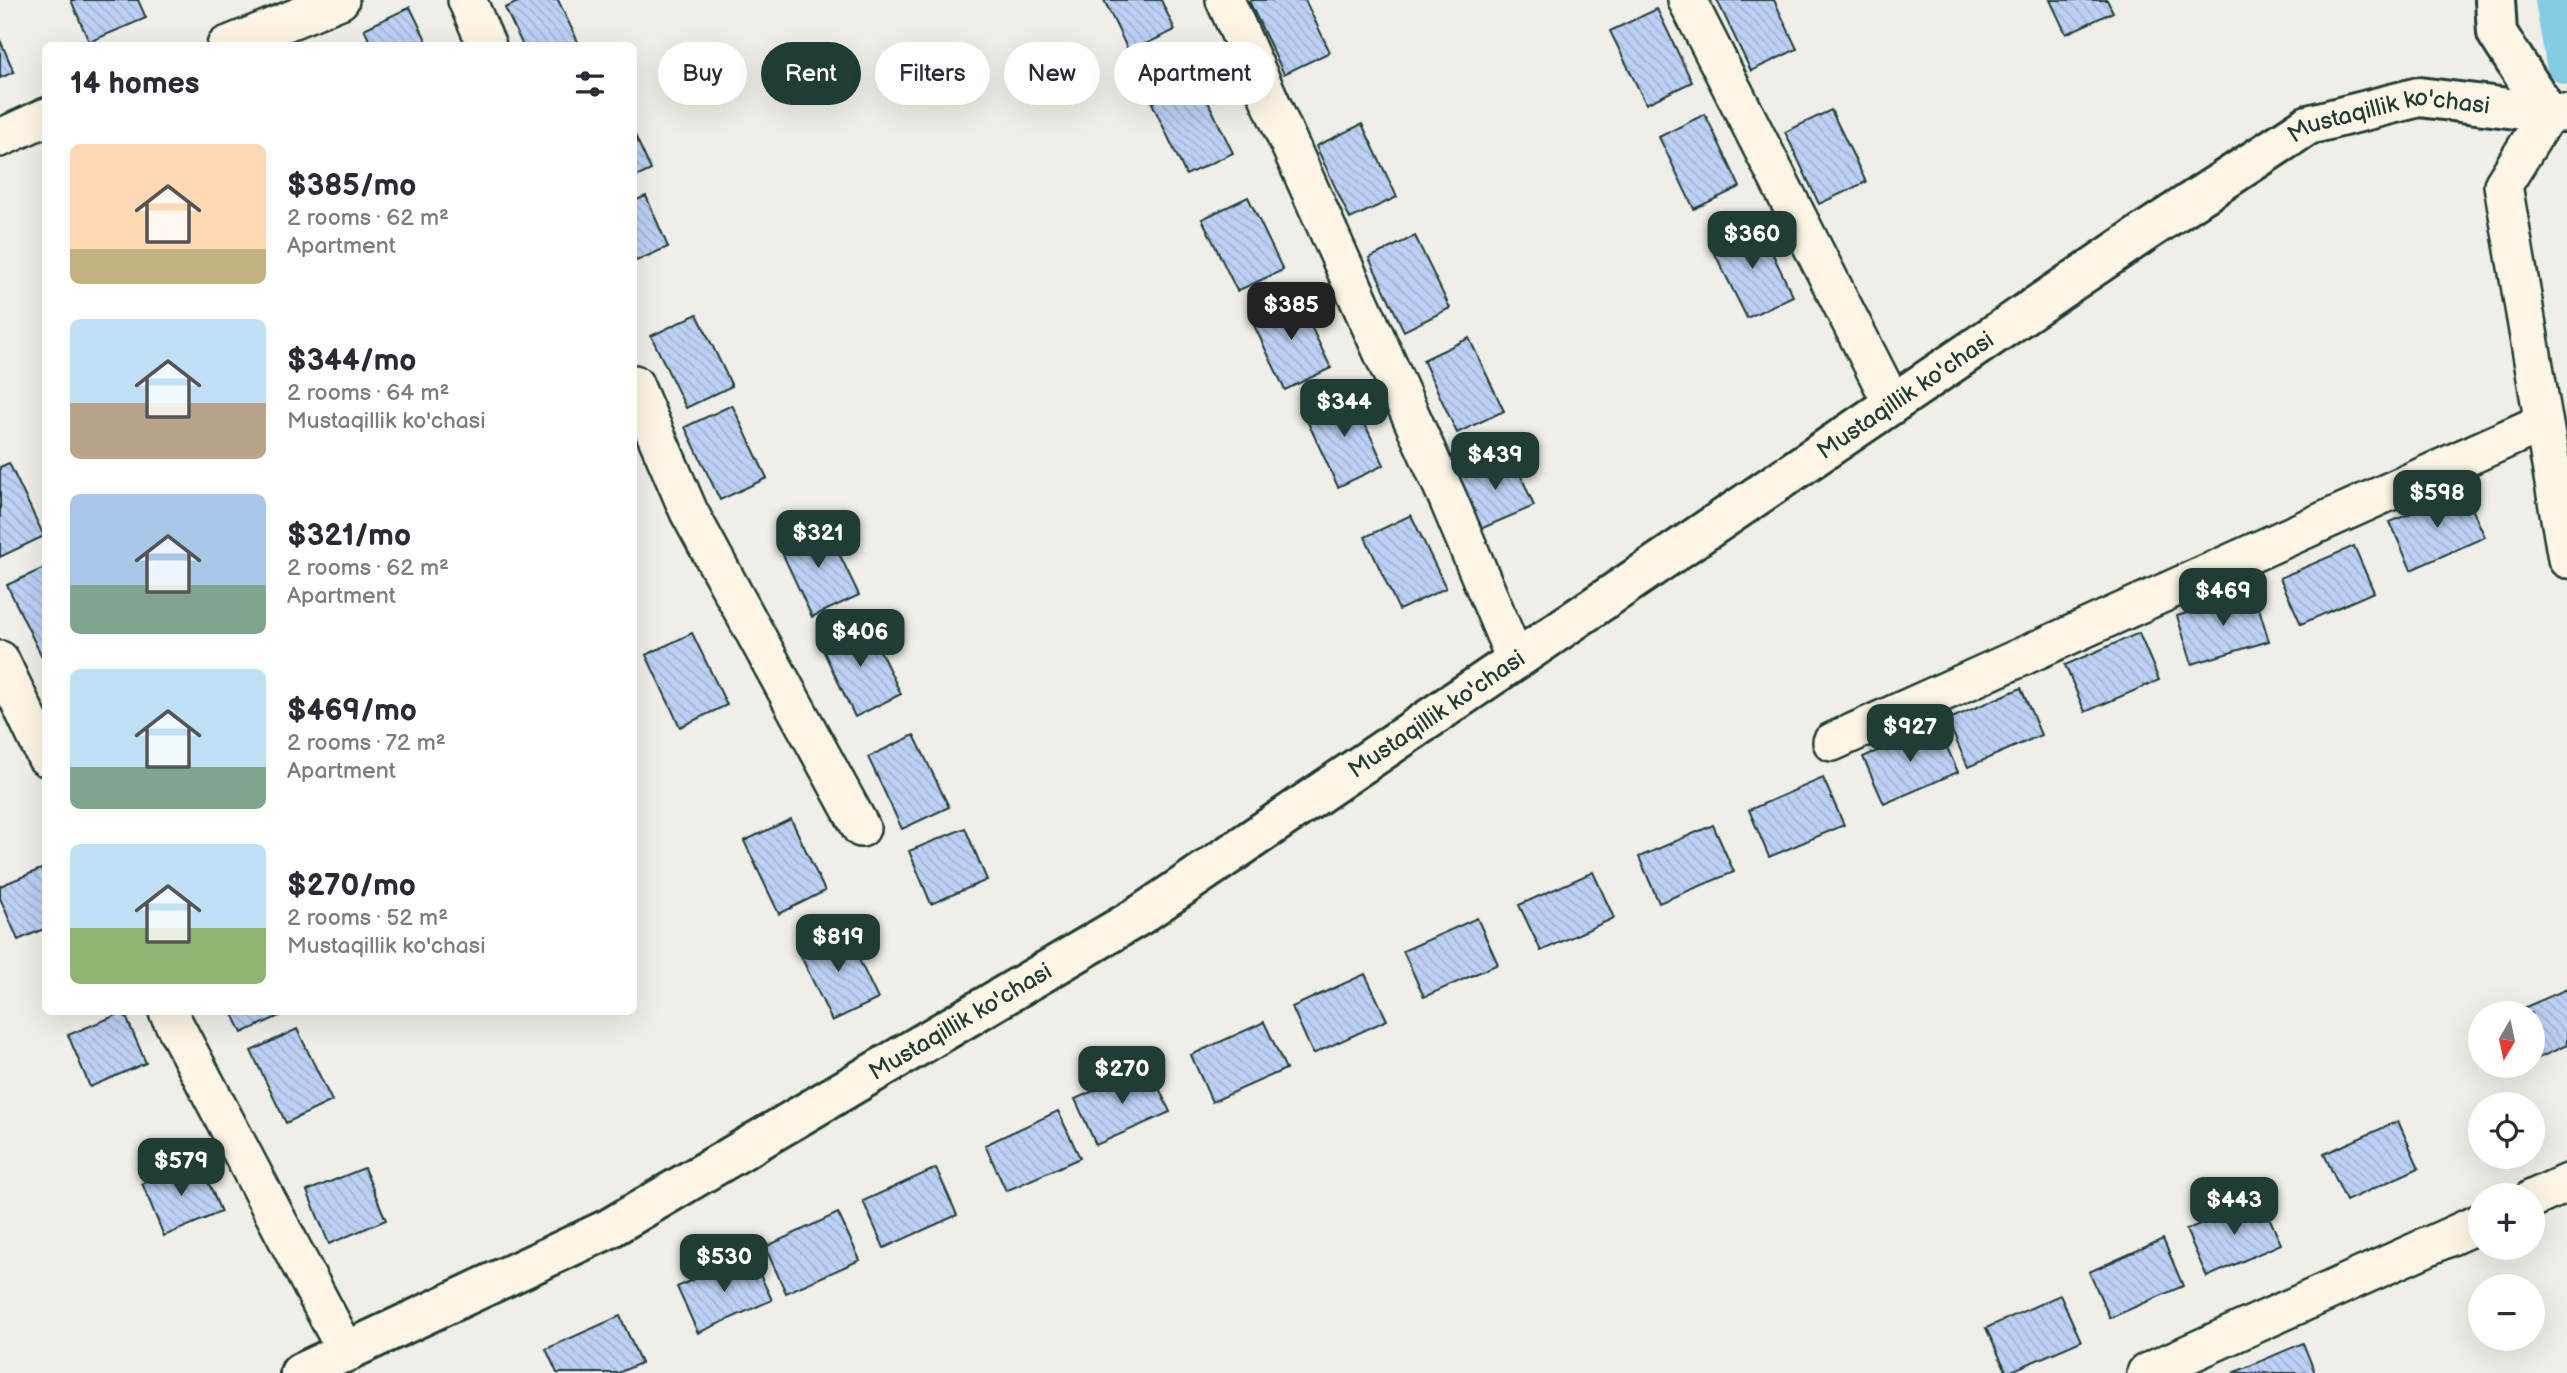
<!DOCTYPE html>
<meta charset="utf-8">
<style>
:root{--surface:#fff;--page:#f2f2f3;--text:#2b2b33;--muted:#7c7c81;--accent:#1f3d34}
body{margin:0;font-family:"Balsamiq Sans",sans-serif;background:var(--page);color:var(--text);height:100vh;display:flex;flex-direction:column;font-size:26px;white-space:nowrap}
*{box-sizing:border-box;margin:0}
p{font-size:23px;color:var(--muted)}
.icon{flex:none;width:38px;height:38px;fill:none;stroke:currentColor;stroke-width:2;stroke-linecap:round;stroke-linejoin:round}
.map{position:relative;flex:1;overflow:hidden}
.side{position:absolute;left:42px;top:42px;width:595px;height:973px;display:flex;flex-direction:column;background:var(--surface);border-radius:10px;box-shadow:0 7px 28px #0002}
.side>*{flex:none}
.guide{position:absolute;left:658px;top:42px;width:665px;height:63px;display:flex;gap:14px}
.needle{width:46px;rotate:189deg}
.tools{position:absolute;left:2468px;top:1001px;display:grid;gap:14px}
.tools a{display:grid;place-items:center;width:77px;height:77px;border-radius:50%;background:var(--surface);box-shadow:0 7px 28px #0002;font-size:35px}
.price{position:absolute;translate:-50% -60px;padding:0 16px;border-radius:14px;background:var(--accent);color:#fff;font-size:23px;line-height:46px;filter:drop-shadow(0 2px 4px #0008)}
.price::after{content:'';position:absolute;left:50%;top:42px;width:21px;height:16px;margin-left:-10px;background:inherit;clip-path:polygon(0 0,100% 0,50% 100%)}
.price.active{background:#222;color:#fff}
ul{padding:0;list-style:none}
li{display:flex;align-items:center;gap:21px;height:175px;padding:0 28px}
li span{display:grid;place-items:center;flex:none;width:196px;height:140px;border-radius:10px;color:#555}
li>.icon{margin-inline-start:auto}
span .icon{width:84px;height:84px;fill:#fffc;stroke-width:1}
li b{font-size:30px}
h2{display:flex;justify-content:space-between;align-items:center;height:84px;padding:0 28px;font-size:30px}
.chip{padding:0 24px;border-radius:32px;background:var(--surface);box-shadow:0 7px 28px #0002;font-size:24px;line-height:63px}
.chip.active{background:var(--accent);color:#fff}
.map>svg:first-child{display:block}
</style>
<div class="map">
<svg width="2567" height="1373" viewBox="0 0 2567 1373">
<defs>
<pattern id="building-back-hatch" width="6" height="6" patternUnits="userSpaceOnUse" patternTransform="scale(1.75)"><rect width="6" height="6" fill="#bdd1f6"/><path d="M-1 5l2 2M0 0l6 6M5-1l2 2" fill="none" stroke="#a2b4d4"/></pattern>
</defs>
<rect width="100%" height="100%" fill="#efeee8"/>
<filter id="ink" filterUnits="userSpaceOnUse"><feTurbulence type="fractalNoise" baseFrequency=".0143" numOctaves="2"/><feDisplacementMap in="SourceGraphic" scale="14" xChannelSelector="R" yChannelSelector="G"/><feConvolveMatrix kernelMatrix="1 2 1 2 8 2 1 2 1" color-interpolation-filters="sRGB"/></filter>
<g filter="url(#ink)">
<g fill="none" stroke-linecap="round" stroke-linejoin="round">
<path stroke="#83cce3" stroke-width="42" d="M2556,0l11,63"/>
</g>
<path fill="url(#building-back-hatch)" stroke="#1f3d34" stroke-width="2" d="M71,0h67l8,18 -57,24z
M522,0h36l22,46h-57l-18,-38z
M1104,0h57l14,30 -46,22z
M1252,0h53l25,52 -46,22 -35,-73z
M1717,0h57l23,49 -46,22z
M2050,0h57l6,12 -47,22z
M410,7l19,39h-57l-8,-17z
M1657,9l35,73 -46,22 -36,-73z
M0,40l14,32 -14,6z
M1198,81l35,72 -47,22 -34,-72z
M1831,110l35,72 -47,22 -34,-72z
M1705,114l35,73 -46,22 -35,-72z
M1362,124l35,73 -47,22 -34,-73z
M634,133l17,37 -17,8z
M646,196l22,51 -34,15v-61z
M1248,197l35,73 -46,21 -35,-72z
M1758,224l35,72 -46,22 -36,-72z
M1415,236l35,72 -46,23 -35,-73z
M1296,295l35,73 -46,22 -35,-73z
M697,314l35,72 -46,22 -35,-72z
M1469,338l35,73 -47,22 -34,-73z
M1350,392l34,73 -46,22 -34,-73z
M732,405l35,73 -47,22 -35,-73z
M1512,455l22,51 -56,24 -22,-52z
M9,463l35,73 -44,21v-90z
M2464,491l21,46 -74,33 -21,-48z
M1411,515l35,73 -47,22 -34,-73z
M824,522l35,73 -47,22 -34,-73z
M2354,546l20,46 -73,32 -21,-46z
M46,567v89l-4,1 -35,-72z
M2254,592l15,49 -77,23 -15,-48z
M866,622l35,72 -46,23 -35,-73z
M692,633l35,72 -47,22 -34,-72z
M2139,633l20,47 -74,32 -20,-47z
M2021,688l20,47 -73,32 -21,-47z
M1937,725l21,47 -74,32 -21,-47z
M914,735l35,72 -47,22 -34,-72z
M1823,778l21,47 -75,32 -20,-47z
M791,819l34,72 -46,23 -35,-73z
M1713,825l21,47 -75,31 -20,-46z
M965,828l22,52 -56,24 -22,-53z
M46,867v61l-28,12 -18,-42v-12z
M1593,872l21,46 -73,33 -22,-46z
M1477,918l21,46 -74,33 -21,-46z
M843,926l35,73 -46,22 -35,-73z
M1365,974l22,46 -74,34 -21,-47z
M2567,989v56l-35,16v-48h-20z
M124,1012l22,51 -56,24 -22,-52z
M232,1012h56l-46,21z
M1264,1022l22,47 -74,33 -21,-47z
M297,1029l35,72 -46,22 -35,-72z
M1149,1066l21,46 -74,33 -21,-46z
M1058,1111l22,47 -74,33 -21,-46z
M2398,1121l21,47 -73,33 -22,-47z
M199,1160l22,52 -57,24 -22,-53z
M364,1168l22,52 -57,24 -22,-53z
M936,1168l21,47 -73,33 -21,-47z
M2260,1197l21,47 -74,33 -21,-47z
M838,1213l22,47 -74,33 -21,-46z
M2163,1239l20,47 -73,32 -21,-46z
M750,1254l22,46 -74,33 -21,-46z
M2060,1295l21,46 -74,32 -21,-45z
M620,1316l21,47 -23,10h-61l-11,-24z
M2303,1343l12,30h-82z"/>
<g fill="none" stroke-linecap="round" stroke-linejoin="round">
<g stroke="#1f3d34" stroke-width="42">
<path id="minor" d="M467,0l20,46
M1225,0l223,499 67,160
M1687,0l205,403
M226,46l114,-46
M2567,113h-19l-45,72 64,374
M0,138l46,-21
M634,384l55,128 172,316
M0,660l46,97
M1832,742l710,-319
M168,1012l179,341
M2532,1199l35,-16
M2146,1373l334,-150"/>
</g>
<g stroke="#1f3d34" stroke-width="44">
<g id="tertiary">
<path d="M2495,0l2,33 51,80"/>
<path id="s1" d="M300,1373l308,-144 531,-313 1006,-684 163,-107 111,-28 129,16"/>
</g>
</g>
<use href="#minor" stroke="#fcf5e5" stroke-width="37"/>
<use href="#tertiary" stroke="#fcf5e5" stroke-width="38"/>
</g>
</g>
<g text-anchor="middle" stroke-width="5" stroke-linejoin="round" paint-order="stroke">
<g font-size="24" fill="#1f3d34" stroke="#fcf5e5">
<text dy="8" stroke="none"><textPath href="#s1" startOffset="2450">Mustaqillik ko'chasi</textPath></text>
<text dy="8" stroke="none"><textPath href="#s1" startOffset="1883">Mustaqillik ko'chasi</textPath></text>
<text dy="8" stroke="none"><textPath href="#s1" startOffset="1316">Mustaqillik ko'chasi</textPath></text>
<text dy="8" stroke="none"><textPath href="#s1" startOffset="749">Mustaqillik ko'chasi</textPath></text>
</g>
</g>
</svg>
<div class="tools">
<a><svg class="needle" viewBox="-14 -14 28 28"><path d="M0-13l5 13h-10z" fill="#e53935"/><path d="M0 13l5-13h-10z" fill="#7c7c81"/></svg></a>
<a><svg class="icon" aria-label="locate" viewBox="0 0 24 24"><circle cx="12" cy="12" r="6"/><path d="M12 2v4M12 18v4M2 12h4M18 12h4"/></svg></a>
<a>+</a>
<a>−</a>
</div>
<b class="price" style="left:1752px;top:271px">$360</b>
<b class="price active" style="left:1291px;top:342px">$385</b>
<b class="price" style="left:1344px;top:439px">$344</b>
<b class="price" style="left:1495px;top:492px">$439</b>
<b class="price" style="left:2437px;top:530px">$598</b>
<b class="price" style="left:818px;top:570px">$321</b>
<b class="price" style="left:2223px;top:628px">$469</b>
<b class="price" style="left:860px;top:669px">$406</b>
<b class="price" style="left:1910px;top:764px">$927</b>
<b class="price" style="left:838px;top:974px">$819</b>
<b class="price" style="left:1122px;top:1106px">$270</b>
<b class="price" style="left:181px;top:1198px">$579</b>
<b class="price" style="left:2234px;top:1237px">$443</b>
<b class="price" style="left:724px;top:1294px">$530</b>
<div class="guide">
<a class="chip">Buy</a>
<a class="chip active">Rent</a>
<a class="chip">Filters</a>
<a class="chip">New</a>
<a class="chip">Apartment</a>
</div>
<section class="side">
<h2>14 homes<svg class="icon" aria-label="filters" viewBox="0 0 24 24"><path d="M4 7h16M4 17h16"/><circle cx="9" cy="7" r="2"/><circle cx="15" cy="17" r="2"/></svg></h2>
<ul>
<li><span style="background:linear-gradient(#ffd9b3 75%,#c2b280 0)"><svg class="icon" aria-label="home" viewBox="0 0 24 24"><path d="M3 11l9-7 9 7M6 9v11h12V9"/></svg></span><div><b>$385/mo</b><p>2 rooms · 62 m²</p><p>Apartment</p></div></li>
<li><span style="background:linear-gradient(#bfe0f5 60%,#b9a48a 0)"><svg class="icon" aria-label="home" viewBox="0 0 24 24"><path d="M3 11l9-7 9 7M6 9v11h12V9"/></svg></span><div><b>$344/mo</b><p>2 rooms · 64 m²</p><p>Mustaqillik ko'chasi</p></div></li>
<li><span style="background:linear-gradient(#a9c7e8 65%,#7fa58c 0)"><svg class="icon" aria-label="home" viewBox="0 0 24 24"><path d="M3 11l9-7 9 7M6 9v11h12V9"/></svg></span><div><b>$321/mo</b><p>2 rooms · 62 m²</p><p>Apartment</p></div></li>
<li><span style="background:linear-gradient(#bfe0f5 70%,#7fa58c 0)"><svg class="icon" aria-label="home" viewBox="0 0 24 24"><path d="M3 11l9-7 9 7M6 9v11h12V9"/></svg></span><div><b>$469/mo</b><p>2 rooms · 72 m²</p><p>Apartment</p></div></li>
<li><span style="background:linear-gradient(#bfe0f5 60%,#8fb573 0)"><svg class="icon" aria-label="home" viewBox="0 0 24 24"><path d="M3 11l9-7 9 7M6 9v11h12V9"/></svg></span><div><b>$270/mo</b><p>2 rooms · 52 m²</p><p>Mustaqillik ko'chasi</p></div></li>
</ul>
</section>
</div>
